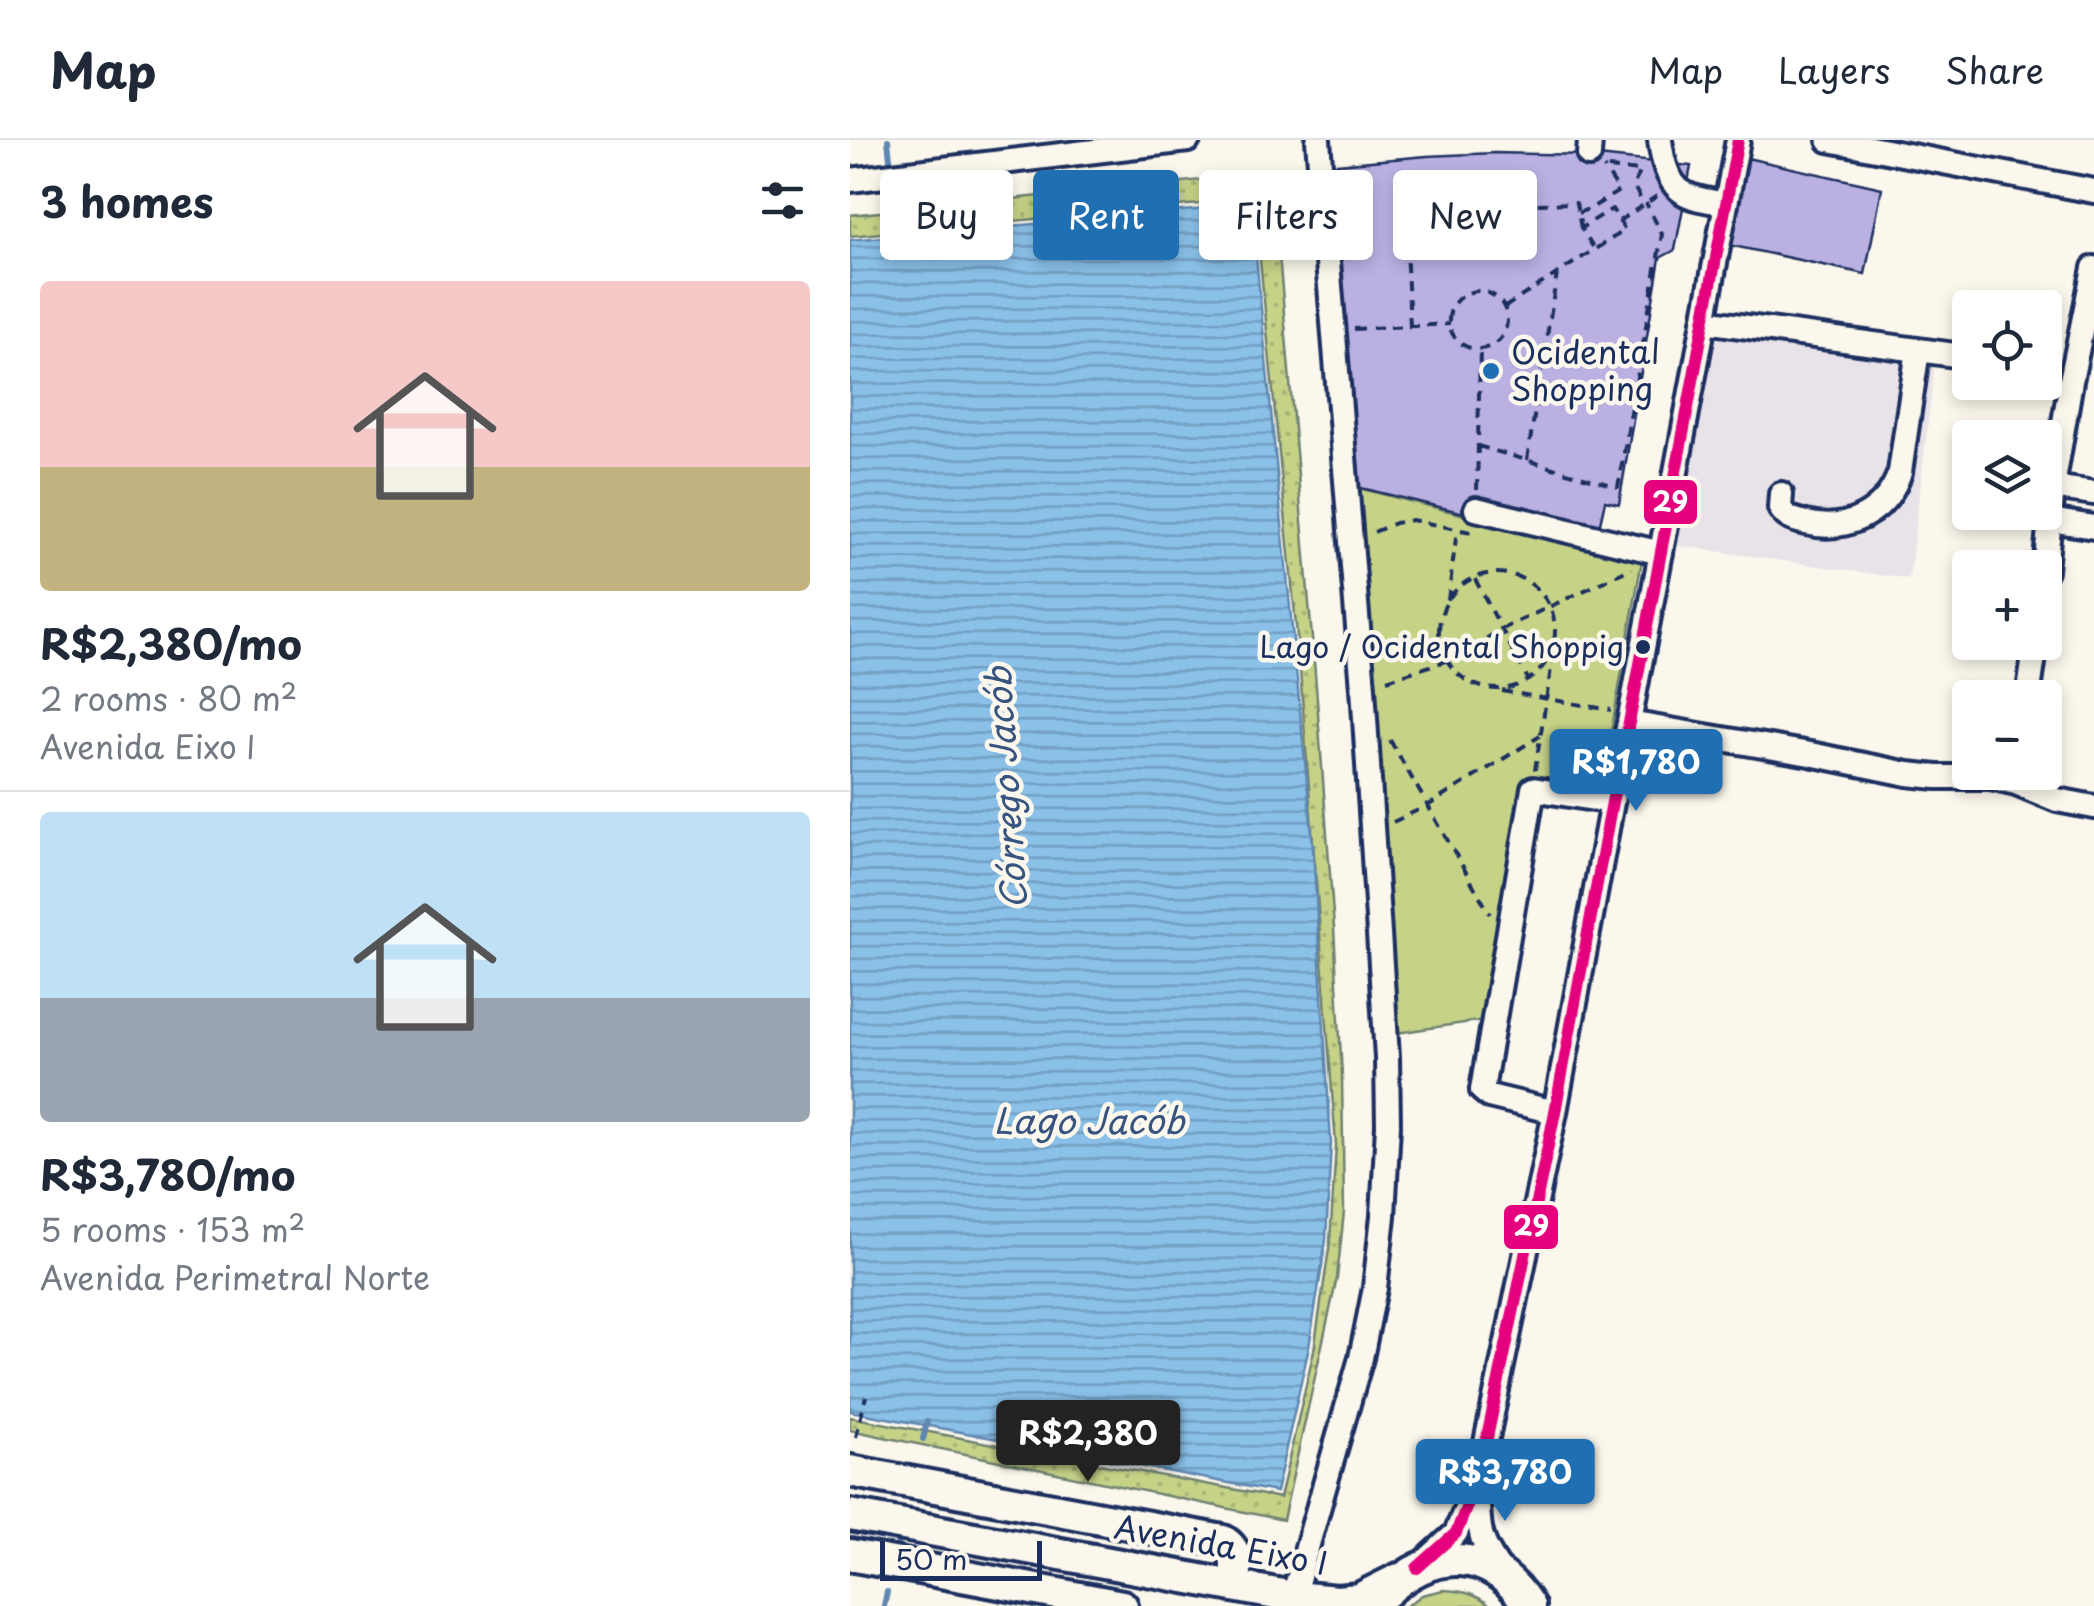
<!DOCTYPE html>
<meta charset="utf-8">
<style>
:root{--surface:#fff;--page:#f2f2f3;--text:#1f2937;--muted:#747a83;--line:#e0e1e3;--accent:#1f6fb2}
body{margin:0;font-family:"Playpen Sans",sans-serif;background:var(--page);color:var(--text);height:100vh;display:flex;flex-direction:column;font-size:38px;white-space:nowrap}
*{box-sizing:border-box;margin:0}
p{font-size:32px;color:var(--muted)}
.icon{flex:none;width:55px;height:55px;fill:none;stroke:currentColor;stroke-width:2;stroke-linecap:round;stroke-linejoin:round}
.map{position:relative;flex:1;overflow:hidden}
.side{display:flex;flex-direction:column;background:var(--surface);width:850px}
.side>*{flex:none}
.hud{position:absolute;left:30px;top:30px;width:950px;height:90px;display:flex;gap:20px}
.tools{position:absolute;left:1102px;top:150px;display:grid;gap:20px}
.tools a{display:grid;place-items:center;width:110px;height:110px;border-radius:10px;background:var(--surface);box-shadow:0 5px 15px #0003;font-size:50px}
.scale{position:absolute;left:30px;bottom:25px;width:162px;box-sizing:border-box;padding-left:10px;border:5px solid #1b2f5e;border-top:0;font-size:28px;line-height:35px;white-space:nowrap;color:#1b2f5e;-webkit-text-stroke:8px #fbf7ec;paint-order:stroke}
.price{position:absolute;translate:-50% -85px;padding:0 22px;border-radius:10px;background:var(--accent);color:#fff;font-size:32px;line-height:65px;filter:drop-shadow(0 2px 5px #0008)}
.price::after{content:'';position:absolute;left:50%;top:60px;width:30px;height:22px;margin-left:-15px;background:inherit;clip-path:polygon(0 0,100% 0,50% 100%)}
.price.active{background:#222;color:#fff}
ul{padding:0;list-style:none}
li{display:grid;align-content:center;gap:20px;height:530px;padding:0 40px}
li+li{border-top:2px solid var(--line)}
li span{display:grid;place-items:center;height:310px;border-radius:10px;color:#555}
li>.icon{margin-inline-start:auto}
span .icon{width:180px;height:180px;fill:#fffc;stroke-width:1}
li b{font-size:42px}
h2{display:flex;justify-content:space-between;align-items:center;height:120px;padding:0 40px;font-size:42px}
.chip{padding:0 35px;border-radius:10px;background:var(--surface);box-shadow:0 5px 15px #0003;font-size:35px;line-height:90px}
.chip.active{background:var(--accent);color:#fff}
header{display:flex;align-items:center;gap:60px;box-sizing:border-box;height:140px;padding:0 50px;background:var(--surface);border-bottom:2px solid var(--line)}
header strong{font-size:48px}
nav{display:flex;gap:55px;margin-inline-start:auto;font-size:35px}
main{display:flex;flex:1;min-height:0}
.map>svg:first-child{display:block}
</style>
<header>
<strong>Map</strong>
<nav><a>Map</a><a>Layers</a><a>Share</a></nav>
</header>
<main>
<section class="side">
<h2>3 homes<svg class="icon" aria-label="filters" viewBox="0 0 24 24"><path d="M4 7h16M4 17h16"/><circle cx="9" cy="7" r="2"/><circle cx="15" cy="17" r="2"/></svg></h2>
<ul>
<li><span style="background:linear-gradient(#f6c9c9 60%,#c2b280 0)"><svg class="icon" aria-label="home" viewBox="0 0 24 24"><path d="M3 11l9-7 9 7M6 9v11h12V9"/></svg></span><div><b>R$2,380/mo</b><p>2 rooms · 80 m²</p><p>Avenida Eixo I</p></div></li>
<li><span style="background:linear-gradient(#bfe0f5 60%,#9aa5b1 0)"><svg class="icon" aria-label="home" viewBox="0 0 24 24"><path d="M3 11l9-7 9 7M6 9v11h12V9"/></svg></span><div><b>R$3,780/mo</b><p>5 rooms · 153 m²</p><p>Avenida Perimetral Norte</p></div></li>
</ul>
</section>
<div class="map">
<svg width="1244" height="1466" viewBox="0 0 1244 1466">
<defs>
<pattern id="grass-dots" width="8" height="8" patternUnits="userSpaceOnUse" patternTransform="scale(2.5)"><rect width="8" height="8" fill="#c6d387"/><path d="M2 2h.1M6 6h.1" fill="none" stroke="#aab577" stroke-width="1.8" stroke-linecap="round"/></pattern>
<pattern id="water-rules" width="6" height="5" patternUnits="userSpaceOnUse" patternTransform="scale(2.5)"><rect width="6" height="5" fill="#8bc1e9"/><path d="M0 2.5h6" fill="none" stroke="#719dc0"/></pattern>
</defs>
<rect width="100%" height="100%" fill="#fbf7ec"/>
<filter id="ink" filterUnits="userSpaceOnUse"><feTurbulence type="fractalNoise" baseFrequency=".01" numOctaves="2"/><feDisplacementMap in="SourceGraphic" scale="20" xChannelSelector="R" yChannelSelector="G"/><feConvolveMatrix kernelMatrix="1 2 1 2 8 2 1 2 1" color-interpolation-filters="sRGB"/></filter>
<g filter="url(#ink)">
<path fill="#e8e2e9" d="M863,187l223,28 -27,224 -235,-34z"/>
<path fill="url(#grass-dots)" stroke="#708172" stroke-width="2.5" d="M422,33l43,500 19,255 8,148 2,136 -7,66 -54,242 -433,-90v-13l430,81 34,-148 16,-108 6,-97 -37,-489 -45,-457 -404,37v-21z"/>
<path fill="#c6d387" stroke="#708172" stroke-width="2.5" d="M500,346l292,74 -42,234h-57l-38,223 -109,16z
M593,1450c18,1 33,3 47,16h-83l15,-11z"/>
<path fill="url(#water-rules)" stroke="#5e87b1" stroke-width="2.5" d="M401,65l61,629 19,309 -5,97 -17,107 -33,145 -426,-81v-1171z"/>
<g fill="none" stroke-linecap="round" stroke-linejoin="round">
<path stroke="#5e87b1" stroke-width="6" d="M38,0l3,29
M43,41l2,27 12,34
M73,1299l4,-17
M47,1408l2,-7
M34,1466l3,-14"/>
</g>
<path fill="#bab1e2" stroke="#1b2f5e" stroke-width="2.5" d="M645,13l94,2 102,11 -16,84 -15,8 -41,246 -14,-3 -10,44 -246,-60 -22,-320 100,-9z
M897,18l135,30 -17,86 -136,-29z"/>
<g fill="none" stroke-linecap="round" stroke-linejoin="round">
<g stroke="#1b2f5e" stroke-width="30">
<path id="minor" d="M810,0c2,18 7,43 24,53 11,7 29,8 42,11
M979,0l265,51
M739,15l1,-15
M0,40l338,-40
M854,181l266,36
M1203,347l41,6
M931,354l-1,14c7,11 14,12 26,15 41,10 80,-10 94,-51l18,-122
M626,369l185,44
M1200,380l44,7
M1195,430l8,-83 18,-106 23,-113
M1178,558l8,-56
M779,583l181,31 98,20 29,3h53l26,6 41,17 37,7
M705,972l-66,-16 -7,-6 51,-301 79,13
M628,1355c0,39 3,49 26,81
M570,1426l36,-33 23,-57 76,-364 57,-310 17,-79 109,-583
M443,1457l68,-239 14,-70 8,-72 5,-91 -1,-68 -24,-369 -45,-548"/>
</g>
<g stroke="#1b2f5e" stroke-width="38">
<path id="major" d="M0,1331l373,70c17,10 13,28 12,45
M0,1375l443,82 44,4 22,-2 40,-20
M0,1415l272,51
M535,1453c49,-46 106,-46 144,13"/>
</g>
<path stroke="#1b2f5e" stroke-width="4" stroke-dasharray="10 8" stroke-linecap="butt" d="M758,28l33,3 -8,14 11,20
M728,73l15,-6 26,-16 -15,-23
M769,81l38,-25
M599 180a29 29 0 1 1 58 0a29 29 0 1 1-58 0Z
M655,167l120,-77 -13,-21 -31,19 14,22
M560,186l-6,-118 172,-5 5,25
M504,189l96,-5
M628,306l140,41 44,-253 -16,-31
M677,320l30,-186
M627,350l3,-141
M524,392l21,-9 17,-3 59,12
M589 491a58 58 0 1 1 116 0a58 58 0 1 1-116 0Z
M625,439l54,102
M598,460l9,-70
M537,540l68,-22 45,-28 132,-62
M652,551l109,19
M540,600l100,174
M685,630l18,-114
M543,682l36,-17 111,-69
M6,1297l10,-41"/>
<use href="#minor" stroke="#fbf7ec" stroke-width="22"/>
<use href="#major" stroke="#fbf7ec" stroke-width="30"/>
<g stroke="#fbf7ec" stroke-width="20">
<path id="bus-1" d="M567,1428l39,-35 23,-57 76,-364 57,-310 17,-79 109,-583"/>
</g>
<use href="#bus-1" stroke="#e5007d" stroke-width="12"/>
</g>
</g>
<circle fill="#1f6fb2" stroke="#fbf7ec" stroke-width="4" cx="641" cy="231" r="10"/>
<circle fill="#1b2f5e" stroke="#fbf7ec" stroke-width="4" cx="793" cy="507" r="9"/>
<g text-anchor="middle" stroke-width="9" stroke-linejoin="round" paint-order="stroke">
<g font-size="30" fill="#1b2f5e" stroke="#fbf7ec" text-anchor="end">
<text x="774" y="518">Lago / Ocidental Shoppig</text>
</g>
<g font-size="32" fill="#1b2f5e" stroke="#fbf7ec" text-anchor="start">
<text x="661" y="224">Ocidental<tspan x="661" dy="37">Shopping</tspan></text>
</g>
<g font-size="32" fill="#1b2f5e" stroke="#fbf7ec">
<text transform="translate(371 1406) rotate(10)" y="11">Avenida Eixo I</text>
</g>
<g font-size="35" font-style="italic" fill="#375481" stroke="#fbf7ec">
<text transform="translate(157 648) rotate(-94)" y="12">Córrego Jacób</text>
<text x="239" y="994">Lago Jacób</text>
</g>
</g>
<g stroke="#fbf7ec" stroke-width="4">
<rect x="792" y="338" width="57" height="48" rx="10" fill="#e5007d"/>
<rect x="652" y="1063" width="58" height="48" rx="10" fill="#e5007d"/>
</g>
<g font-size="28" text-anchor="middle" font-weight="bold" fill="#fff">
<text x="820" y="372">29</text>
<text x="681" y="1096">29</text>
</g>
</svg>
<div class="tools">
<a><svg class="icon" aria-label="locate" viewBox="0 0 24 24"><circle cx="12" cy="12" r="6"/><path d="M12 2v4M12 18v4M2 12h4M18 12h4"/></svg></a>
<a><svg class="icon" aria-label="layers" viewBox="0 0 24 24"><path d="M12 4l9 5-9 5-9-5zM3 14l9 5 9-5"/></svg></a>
<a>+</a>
<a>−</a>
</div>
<div class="scale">50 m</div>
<b class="price" style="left:786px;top:674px">R$1,780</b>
<b class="price active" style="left:238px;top:1345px">R$2,380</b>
<b class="price" style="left:655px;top:1384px">R$3,780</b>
<div class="hud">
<a class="chip">Buy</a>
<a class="chip active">Rent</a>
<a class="chip">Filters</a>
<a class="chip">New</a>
</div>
</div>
</main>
